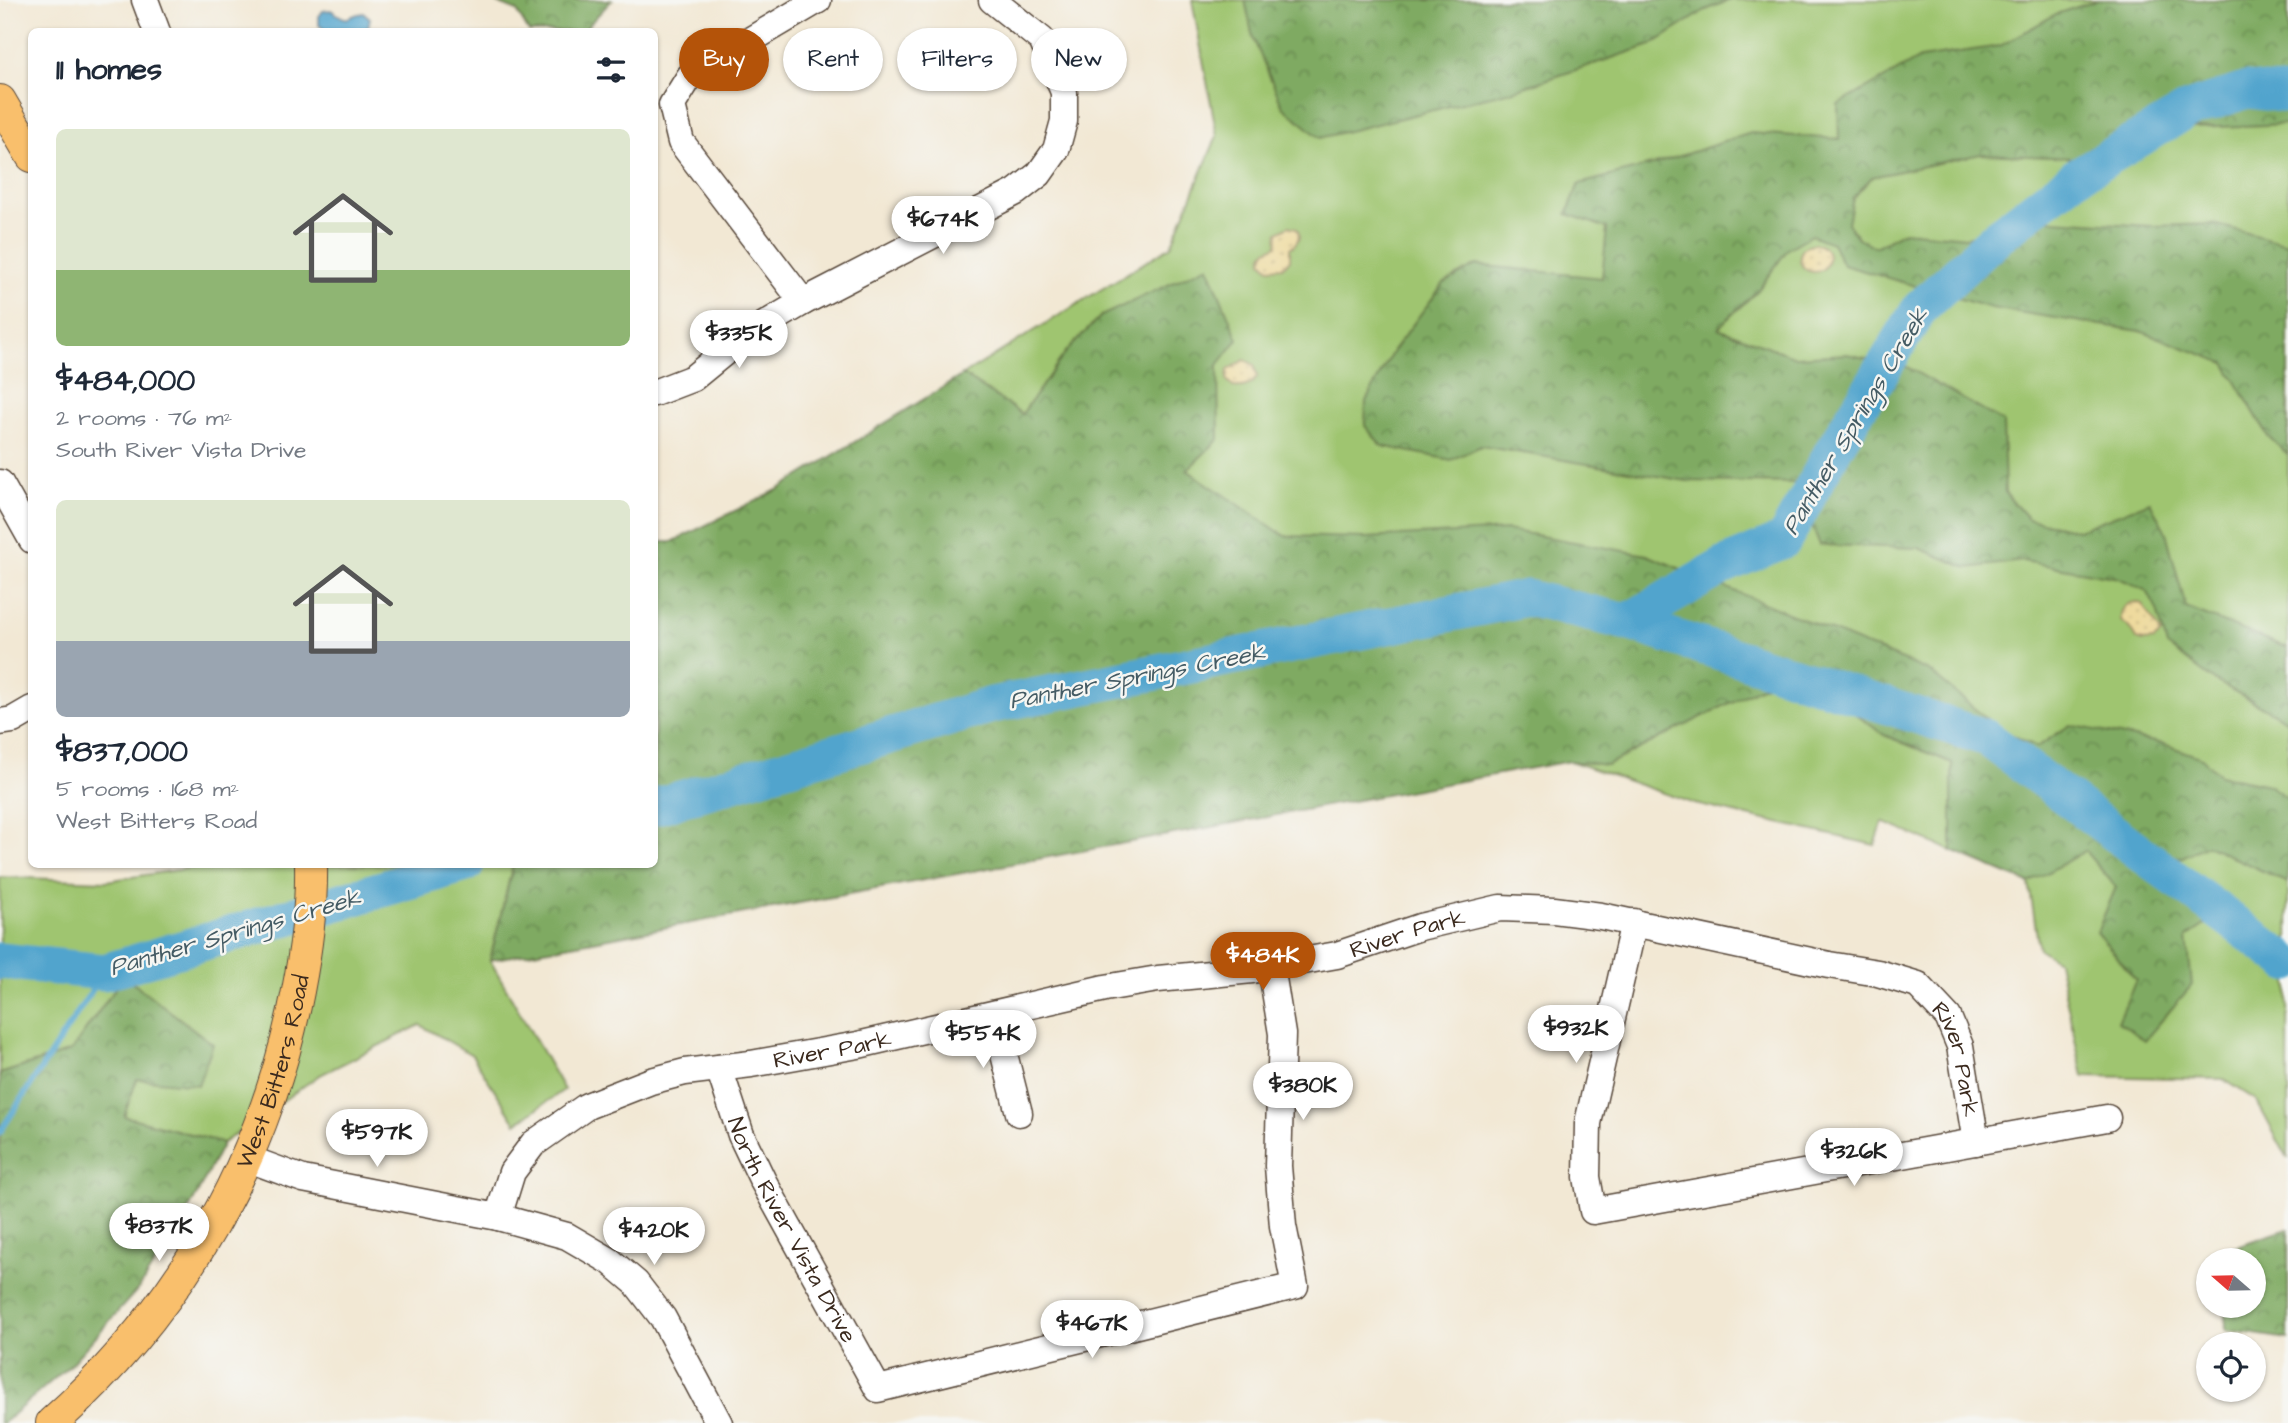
<!DOCTYPE html>
<meta charset="utf-8">
<style>
:root{--surface:#fff;--page:#f2f2f3;--text:#1f2937;--muted:#747a83;--accent:#b45309}
body{margin:0;font-family:"Architects Daughter",sans-serif;background:var(--page);color:var(--text);height:100vh;display:flex;flex-direction:column;font-size:26px;white-space:nowrap}
*{box-sizing:border-box;margin:0}
p{font-size:23px;color:var(--muted)}
.icon{flex:none;width:38px;height:38px;fill:none;stroke:currentColor;stroke-width:2;stroke-linecap:round;stroke-linejoin:round}
.map{position:relative;flex:1;overflow:hidden}
.details{position:absolute;left:28px;top:28px;width:630px;height:840px;display:flex;flex-direction:column;background:var(--surface);border-radius:10px;box-shadow:0 2px 5px #0004}
.details>*{flex:none}
.banner{position:absolute;left:679px;top:28px;width:665px;height:63px;display:flex;gap:14px}
.needle{width:46px;rotate:290deg}
.controls{position:absolute;left:2196px;top:1248px;display:grid;gap:14px}
.controls a{display:grid;place-items:center;width:70px;height:70px;border-radius:50%;background:var(--surface);box-shadow:0 2px 5px #0004;font-size:35px}
.price{position:absolute;translate:-50% -60px;padding:0 16px;border-radius:24px;background:#fff;color:#222;font-size:23px;line-height:46px;filter:drop-shadow(0 2px 4px #0008)}
.price::after{content:'';position:absolute;left:50%;top:42px;width:21px;height:16px;margin-left:-10px;background:inherit;clip-path:polygon(0 0,100% 0,50% 100%)}
.price.active{background:var(--accent);color:#fff}
ul{padding:0;list-style:none}
li{display:grid;align-content:center;gap:14px;height:371px;padding:0 28px}
li span{display:grid;place-items:center;height:217px;border-radius:10px;color:#555}
li>.icon{margin-inline-start:auto}
span .icon{width:126px;height:126px;fill:#fffc;stroke-width:1}
li b{font-size:30px}
h2{display:flex;justify-content:space-between;align-items:center;height:84px;padding:0 28px;font-size:30px}
.tag{padding:0 24px;border-radius:32px;background:var(--surface);box-shadow:0 2px 5px #0004;font-size:24px;line-height:63px}
.tag.active{background:var(--accent);color:#fff}
.map>svg:first-child{display:block}
</style>
<div class="map">
<svg width="2288" height="1423" viewBox="0 0 2288 1423">
<defs>
<pattern id="forest-crowns" width="20" height="18" patternUnits="userSpaceOnUse" patternTransform="scale(1.75)"><rect width="20" height="18" fill="#7faa62"/><path d="M2 6a3 3 0 1 1 6 0M12 15a3 3 0 1 1 6 0" fill="none" stroke="#698b50"/></pattern>
<pattern id="sand-dots" width="8" height="8" patternUnits="userSpaceOnUse" patternTransform="scale(1.75)"><rect width="8" height="8" fill="#eeda9e"/><path d="M2 2h.1M6 6h.1" fill="none" stroke="#cdbb88" stroke-width="1.8" stroke-linecap="round"/></pattern>
</defs>
<rect width="100%" height="100%" fill="#f6f6f2"/>
<filter id="ink" filterUnits="userSpaceOnUse"><feTurbulence type="fractalNoise" baseFrequency=".0143" numOctaves="2"/><feDisplacementMap in="SourceGraphic" scale="14" xChannelSelector="R" yChannelSelector="G"/><feConvolveMatrix kernelMatrix="1 2 1 2 8 2 1 2 1" color-interpolation-filters="sRGB"/></filter>
<filter id="wash" filterUnits="userSpaceOnUse"><feTurbulence type="fractalNoise" baseFrequency=".00686" numOctaves="4" result="noise"/><feDisplacementMap in="SourceGraphic" scale="28" xChannelSelector="R" yChannelSelector="G"/><feGaussianBlur stdDeviation="1.57" result="paint"/><feColorMatrix in="noise" values="0 0 0 0 0 0 0 0 0 0 0 0 0 0 0 0 0 1.4 0 .05"/><feComposite in="paint" operator="in"/></filter>
<g filter="url(#wash)">
<rect width="100%" height="100%" fill="#f2e8d4"/>
<path fill="#9fc570" stroke="#6d7847" stroke-width="2" d="M1192,0h1096v1159l-32,-59 -33,-21 -140,-3 -25,-115 -19,-12 -10,-66 -146,-61 -8,23 -180,-41 -125,-43 -394,-206 -75,-239 -35,36 -44,62 -59,-39 208,-129 46,-110z
M513,864l-23,96 74,130 -48,33 -44,-68 -52,-30 -102,51 -95,67 -100,-27 14,-37 -13,-103 -53,75 -71,23v-197l106,4 104,-16z"/>
<path fill="url(#forest-crowns)" stroke="#5d6a40" stroke-width="2" d="M490,0h122l-29,31 -54,1 -12,-21z
M1245,0h485l-24,10 -55,35 -136,45 -195,48 -37,-31 -30,-69z
M2098,0h190v124l-115,5 -99,29 -93,-4 -109,23 -19,21 -5,25 10,15 17,9 29,-16 63,6 70,-18 115,7 62,-2 74,20v211l-20,-19 -43,-73 -85,-32 -149,-23 -148,-43 -11,-22 -21,-8 -23,14 -30,41 -40,38 78,29 51,-3 60,13 96,55 2,71 23,26 50,11 72,-28 16,30 20,76 102,40v73l-76,-42 -45,-33 -10,-36 -10,-19 -28,-13 -96,-17 -56,7 -48,-20 -99,-3 -25,-62 -108,-2 -206,-35 -30,14 -69,-14 -17,-20 1,-25 27,-50 50,-67 33,-19 126,13 5,-50 -40,-14 12,-30 73,-19 99,-32 88,6 -1,-34 82,-47 80,-12 56,-32z
M1208,266l30,73 -20,26 1,74 -32,31 98,66 80,2 142,-8 140,25 282,116 69,57 39,19 33,-22 94,19 38,14 18,17 49,10 19,14v84l-81,-38 -35,17 -12,17 54,40 -27,18 5,48 -47,55 -27,-18 18,-42 -39,-48 19,-45 -31,-36 -56,32 -77,-32v-88l-68,-28 -84,-62 -25,7 -168,85 -37,-4 -1080,199 23,-95 141,-1 1,-322h17l105,-52 186,-115 59,39 44,-62 35,-36z
M124,976l89,68 -15,41 -61,-6 -13,37 99,27 -28,55 -55,89 -71,79 -66,57h-3v-349l71,-23z
M2288,1229v110l-62,-9 -1,-24h29v-46h-32l-1,-9z"/>
<path fill="url(#sand-dots)" stroke="#94825e" stroke-width="2" d="M1289,226l8,2c5,9 1,15 -7,20v12l-8,7 -13,1 -7,-7c1,-12 6,-11 15,-16l1,-13z
M1800 258a14 14 0 1 1 28 0a14 14 0 1 1-28 0Z
M1245,360l9,5 3,12c-5,9 -15,11 -24,10l-6,-7 1,-10z
M2136,602l6,2c6,11 15,19 19,30l-7,6 -11,1 -6,-2 -6,-10 -10,-8c-1,-11 4,-18 15,-19z"/>
<path fill="#51a4cd" stroke="#466776" stroke-width="2" d="M331,10c22,16 14,4 33,3l6,5 -2,10 -6,3 -37,-1 -6,-5v-9l4,-5z"/>
<g fill="none" stroke-linecap="round" stroke-linejoin="round">
<path stroke="#51a4cd" stroke-width="6" d="M0,1132l104,-160"/>
<path stroke="#51a4cd" stroke-width="37" d="M1627,622l98,-57 59,-25 52,-95 84,-137 79,-73 76,-58 113,-67 59,-20 41,5
M654,807l338,-102 535,-107 100,24 360,116 301,225
M0,961l104,11 362,-108"/>
</g>
</g>
<g filter="url(#ink)">
<g fill="none" stroke-linecap="round" stroke-linejoin="round">
<g stroke="#564639" stroke-width="29">
<g id="minor">
<path d="M145,0l12,32"/>
<path d="M818,0l-128,76 -18,29 9,37 122,160 213,-110 23,-18 17,-24 8,-29v-29l-22,-52 -50,-40"/>
<path d="M654,393l39,-15 49,-40 61,-36"/>
<path d="M0,483l32,57"/>
<path d="M0,722l13,-2 19,-11"/>
<path d="M1634,922l-46,201 -1,54 6,34 514,-93"/>
<path d="M994,1015l25,98"/>
<path id="s1" d="M719,1068l22,67 22,46 115,208 417,-103 -12,-60 -5,-60 4,-132 -11,-68"/>
<path d="M246,1158l57,21 195,38 69,19 43,25 26,22 27,35 56,105"/>
<path id="s2" d="M498,1217l14,-45 21,-28 54,-38 64,-25 34,-9 66,-8 107,-19 247,-57 53,-9 94,-9 85,-15 83,-28 80,-19 54,2 47,6 228,49 49,8 40,12 30,32 12,29 16,96"/>
</g>
</g>
<g stroke="#564639" stroke-width="34">
<g id="major">
<path d="M0,101l32,55"/>
<path id="s3" d="M52,1423c129,-115 213,-262 246,-432 8,-41 14,-84 13,-127"/>
</g>
</g>
<use href="#minor" stroke="#fff" stroke-width="26"/>
<use href="#major" stroke="#f9bf6c" stroke-width="32"/>
</g>
</g>
<g text-anchor="middle" stroke-width="5" stroke-linejoin="round" paint-order="stroke">
<g font-size="23" fill="#3b2a1e" stroke="#f6f6f2">
<text dy="8" stroke="none"><textPath href="#s2" startOffset="989">River Park</textPath></text>
<text dy="8" stroke="none"><textPath href="#s2" startOffset="401">River Park</textPath></text>
<text dy="8" stroke="none"><textPath href="#s2" startOffset="1598">River Park</textPath></text>
<text dy="8" stroke="none"><textPath href="#s3" startOffset="422">West Bitters Road</textPath></text>
<text dy="8" stroke="none"><textPath href="#s1" startOffset="178">North River Vista Drive</textPath></text>
</g>
<g font-size="24" font-style="italic" fill="#445b64" stroke="#f6f6f2">
<text transform="translate(1855 421) rotate(-59)" y="8">Panther Springs Creek</text>
<text transform="translate(1137 676) rotate(-11)" y="8">Panther Springs Creek</text>
<text transform="translate(235 932) rotate(-16)" y="8">Panther Springs Creek</text>
</g>
</g>
</svg>
<div class="controls">
<a><svg class="needle" viewBox="-14 -14 28 28"><path d="M0-13l5 13h-10z" fill="#e53935"/><path d="M0 13l5-13h-10z" fill="#747a83"/></svg></a>
<a><svg class="icon" aria-label="locate" viewBox="0 0 24 24"><circle cx="12" cy="12" r="6"/><path d="M12 2v4M12 18v4M2 12h4M18 12h4"/></svg></a>
</div>
<b class="price" style="left:943px;top:256px">$674K</b>
<b class="price" style="left:739px;top:370px">$335K</b>
<b class="price active" style="left:1263px;top:992px">$484K</b>
<b class="price" style="left:1576px;top:1065px">$932K</b>
<b class="price" style="left:983px;top:1070px">$554K</b>
<b class="price" style="left:1303px;top:1122px">$380K</b>
<b class="price" style="left:377px;top:1169px">$597K</b>
<b class="price" style="left:1854px;top:1188px">$326K</b>
<b class="price" style="left:159px;top:1263px">$837K</b>
<b class="price" style="left:654px;top:1267px">$420K</b>
<b class="price" style="left:1092px;top:1360px">$467K</b>
<div class="banner">
<a class="tag active">Buy</a>
<a class="tag">Rent</a>
<a class="tag">Filters</a>
<a class="tag">New</a>
</div>
<section class="details">
<h2>11 homes<svg class="icon" aria-label="filters" viewBox="0 0 24 24"><path d="M4 7h16M4 17h16"/><circle cx="9" cy="7" r="2"/><circle cx="15" cy="17" r="2"/></svg></h2>
<ul>
<li><span style="background:linear-gradient(#dfe7d0 65%,#8fb573 0)"><svg class="icon" aria-label="home" viewBox="0 0 24 24"><path d="M3 11l9-7 9 7M6 9v11h12V9"/></svg></span><div><b>$484,000</b><p>2 rooms · 76 m²</p><p>South River Vista Drive</p></div></li>
<li><span style="background:linear-gradient(#dfe7d0 65%,#9aa5b1 0)"><svg class="icon" aria-label="home" viewBox="0 0 24 24"><path d="M3 11l9-7 9 7M6 9v11h12V9"/></svg></span><div><b>$837,000</b><p>5 rooms · 168 m²</p><p>West Bitters Road</p></div></li>
</ul>
</section>
</div>
